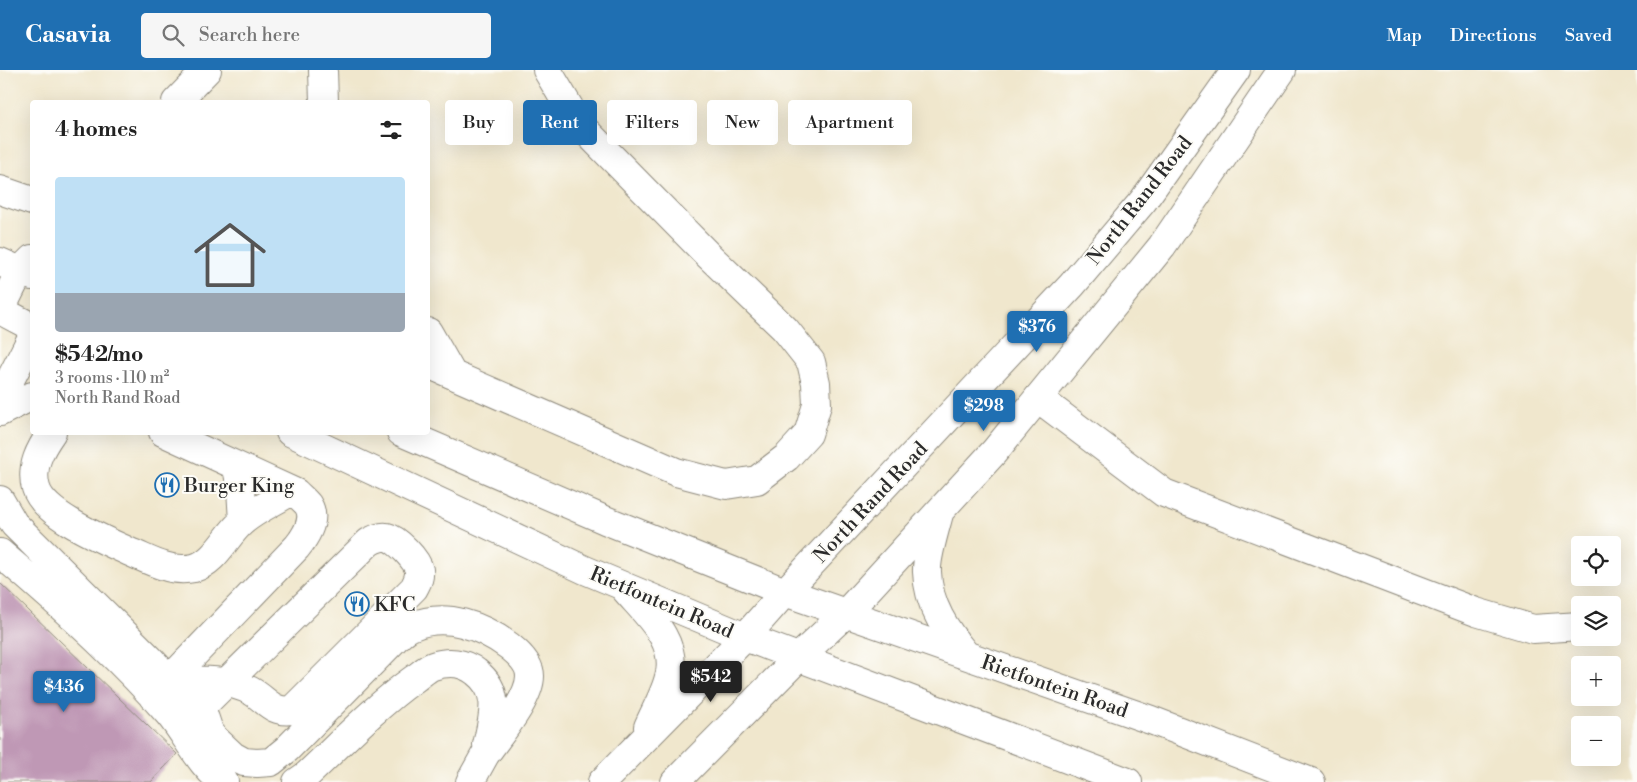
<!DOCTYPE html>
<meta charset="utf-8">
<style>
:root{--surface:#fff;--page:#f6f6f6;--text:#222;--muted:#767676;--accent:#1f6fb2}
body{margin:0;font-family:"Libre Bodoni",serif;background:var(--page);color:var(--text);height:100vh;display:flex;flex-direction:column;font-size:19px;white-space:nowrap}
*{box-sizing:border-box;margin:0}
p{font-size:16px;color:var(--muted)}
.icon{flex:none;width:28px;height:28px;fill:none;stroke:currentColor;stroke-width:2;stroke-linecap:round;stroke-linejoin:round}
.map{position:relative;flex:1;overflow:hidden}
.panel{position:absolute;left:30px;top:30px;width:400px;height:335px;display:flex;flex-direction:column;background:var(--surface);border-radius:5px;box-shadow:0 5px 20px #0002}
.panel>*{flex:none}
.hud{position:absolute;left:445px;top:30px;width:475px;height:45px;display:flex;gap:10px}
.buttons{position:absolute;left:1571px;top:466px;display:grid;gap:10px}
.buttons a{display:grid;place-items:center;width:50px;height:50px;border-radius:5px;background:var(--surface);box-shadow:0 5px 20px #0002;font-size:25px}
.price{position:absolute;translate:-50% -42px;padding:0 11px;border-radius:5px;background:var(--accent);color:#fff;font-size:16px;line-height:32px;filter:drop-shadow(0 1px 2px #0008)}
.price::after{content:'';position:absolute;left:50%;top:30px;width:15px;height:11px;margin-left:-8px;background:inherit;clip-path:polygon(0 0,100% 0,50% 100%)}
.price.active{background:#222;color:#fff}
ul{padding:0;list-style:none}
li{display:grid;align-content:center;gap:10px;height:265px;padding:0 25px}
li span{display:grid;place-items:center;height:155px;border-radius:5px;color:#555}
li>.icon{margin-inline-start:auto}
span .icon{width:90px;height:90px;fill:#fffc;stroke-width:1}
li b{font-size:21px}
h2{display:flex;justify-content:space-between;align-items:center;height:60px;padding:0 25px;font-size:21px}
.chip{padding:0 18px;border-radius:5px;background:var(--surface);box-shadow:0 5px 20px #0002;font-size:18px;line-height:45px}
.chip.active{background:var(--accent);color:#fff}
header{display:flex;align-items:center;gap:30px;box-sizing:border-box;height:70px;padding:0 25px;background:var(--accent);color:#fff}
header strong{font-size:24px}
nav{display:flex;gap:28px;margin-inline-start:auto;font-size:18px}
.search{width:350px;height:45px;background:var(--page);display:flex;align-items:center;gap:12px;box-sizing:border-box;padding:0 18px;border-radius:5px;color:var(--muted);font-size:19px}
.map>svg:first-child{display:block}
</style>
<header>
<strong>Casavia</strong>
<div class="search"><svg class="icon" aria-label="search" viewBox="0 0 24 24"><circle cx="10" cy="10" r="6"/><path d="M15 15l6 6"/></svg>Search here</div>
<nav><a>Map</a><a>Directions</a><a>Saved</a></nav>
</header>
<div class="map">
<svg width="1637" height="712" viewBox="0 0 1637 712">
<rect width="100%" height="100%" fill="#fdfcf7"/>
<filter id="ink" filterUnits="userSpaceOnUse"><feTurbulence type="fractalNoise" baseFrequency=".02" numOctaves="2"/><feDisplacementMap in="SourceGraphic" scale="10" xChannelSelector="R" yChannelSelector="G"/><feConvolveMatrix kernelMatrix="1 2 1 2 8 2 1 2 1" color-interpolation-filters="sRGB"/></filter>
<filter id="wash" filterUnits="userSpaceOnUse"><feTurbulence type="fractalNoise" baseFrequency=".0096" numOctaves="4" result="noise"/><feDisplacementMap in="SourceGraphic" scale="20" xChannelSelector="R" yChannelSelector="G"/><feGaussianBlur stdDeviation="1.12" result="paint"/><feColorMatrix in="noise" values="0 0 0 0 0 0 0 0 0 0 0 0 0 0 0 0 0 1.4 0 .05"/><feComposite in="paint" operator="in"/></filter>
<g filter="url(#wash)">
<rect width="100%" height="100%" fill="#f0e7cd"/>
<g id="blocks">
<path fill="#bf98b5" d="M0,513l177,171 -26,28h-151z"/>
</g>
</g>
<g filter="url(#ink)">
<use href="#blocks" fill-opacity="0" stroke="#8e897c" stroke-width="1"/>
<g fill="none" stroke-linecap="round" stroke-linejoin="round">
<g stroke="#8e897c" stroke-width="30">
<path id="minor" d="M323,0l1,32
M176,32l31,-32
M0,120l32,11
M0,241l20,-40 12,-12
M428,262l24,42
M428,294l248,108 50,13 31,-5 30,-23 21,-23 9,-29 -1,-22 -5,-21 -26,-33 -78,-75 -128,-130 -32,-54
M1038,328l126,95 312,119 57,17 47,-3
M0,333l2,-7 30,-59
M52,362c-12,17 -22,35 -16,56 8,28 71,53 96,65 10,4 21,10 32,13 9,3 20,4 30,2 22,-6 32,-33 49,-47 14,-12 33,-20 48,-30
M237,397l4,22 2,32
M0,430l14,24 137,136 47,50 7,9 4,12 6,8 18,17 11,6 13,1 14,-1 16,-13 110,-112c5,-4 10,-9 16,-11 33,-14 69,0 96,20 9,7 21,18 21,30 0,23 -32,60 -45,79 -5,9 -10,18 -15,27
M0,483c59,50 118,103 169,161 17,20 33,55 55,68
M170,609c27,2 56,-1 81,12 16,9 21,22 41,19l122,-122c3,-6 6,-10 5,-18 -2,-10 -22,-31 -32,-33 -7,-1 -12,2 -18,5l-189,186
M153,627l144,-150c8,-10 20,-28 11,-42 -3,-4 -8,-8 -12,-12l-133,-61
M297,712l10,-7c34,-32 69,-69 107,-96 6,-4 13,-11 19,-13 15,-5 31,-4 43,6 26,20 17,45 11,73"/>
</g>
<g stroke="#8e897c" stroke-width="30">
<path id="major" d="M0,192l32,14
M0,240l32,17
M0,342l32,-16
M290,362l295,138 160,67 383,145
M401,362l204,88 180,72 366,128 160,62
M939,444c-4,15 -13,44 -12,58 1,33 19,59 39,83
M624,518c22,26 55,53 45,89 -4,17 -14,34 -21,50
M602,712l143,-145 40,-45 287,-307 71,-84 93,-131
M675,712l123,-124 48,-45 148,-161 168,-206 120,-176"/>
</g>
<use href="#minor" stroke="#fff" stroke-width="28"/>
<use href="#major" stroke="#fff" stroke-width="28"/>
</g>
</g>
<defs>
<g id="restaurant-ring" transform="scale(1.25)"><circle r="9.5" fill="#fdfcf7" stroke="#1f6fb2" stroke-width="1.5"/><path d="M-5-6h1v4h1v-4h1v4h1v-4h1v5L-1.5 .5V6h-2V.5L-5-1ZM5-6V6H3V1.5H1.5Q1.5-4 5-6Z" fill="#1f6fb2"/></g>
</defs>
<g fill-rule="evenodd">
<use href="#restaurant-ring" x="167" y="415"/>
<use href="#restaurant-ring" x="357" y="534"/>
</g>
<g text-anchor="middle" stroke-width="4" stroke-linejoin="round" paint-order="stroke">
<g font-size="20" fill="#2b2b2b" stroke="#fdfcf7">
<text transform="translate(1139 130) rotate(-52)" y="7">North Rand Road</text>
<text transform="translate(870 432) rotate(-47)" y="7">North Rand Road</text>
<text transform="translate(662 532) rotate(23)" y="7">Rietfontein Road</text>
<text transform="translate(1055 616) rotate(19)" y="7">Rietfontein Road</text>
</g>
<g font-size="20" fill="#2b2b2b" stroke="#fdfcf7" text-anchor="start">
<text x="184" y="422">Burger King</text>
<text x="374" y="541">KFC</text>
</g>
</g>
</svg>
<div class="buttons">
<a><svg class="icon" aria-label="locate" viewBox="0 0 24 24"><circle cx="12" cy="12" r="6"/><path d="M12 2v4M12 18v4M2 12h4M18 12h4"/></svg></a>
<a><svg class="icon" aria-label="layers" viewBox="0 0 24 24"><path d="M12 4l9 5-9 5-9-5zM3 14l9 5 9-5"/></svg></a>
<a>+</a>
<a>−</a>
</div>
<b class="price" style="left:1037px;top:283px">$376</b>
<b class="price" style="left:984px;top:362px">$298</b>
<b class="price active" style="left:711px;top:633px">$542</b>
<b class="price" style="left:64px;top:643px">$436</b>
<div class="hud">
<a class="chip">Buy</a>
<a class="chip active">Rent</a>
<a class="chip">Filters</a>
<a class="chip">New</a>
<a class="chip">Apartment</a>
</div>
<section class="panel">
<h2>4 homes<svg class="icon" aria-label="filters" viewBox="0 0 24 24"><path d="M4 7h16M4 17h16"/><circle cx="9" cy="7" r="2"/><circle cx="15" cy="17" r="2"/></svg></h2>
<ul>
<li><span style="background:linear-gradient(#bfe0f5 75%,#9aa5b1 0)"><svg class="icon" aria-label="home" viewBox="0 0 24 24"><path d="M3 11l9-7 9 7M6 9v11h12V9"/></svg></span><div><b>$542/mo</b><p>3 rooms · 110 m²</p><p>North Rand Road</p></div></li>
</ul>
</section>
</div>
